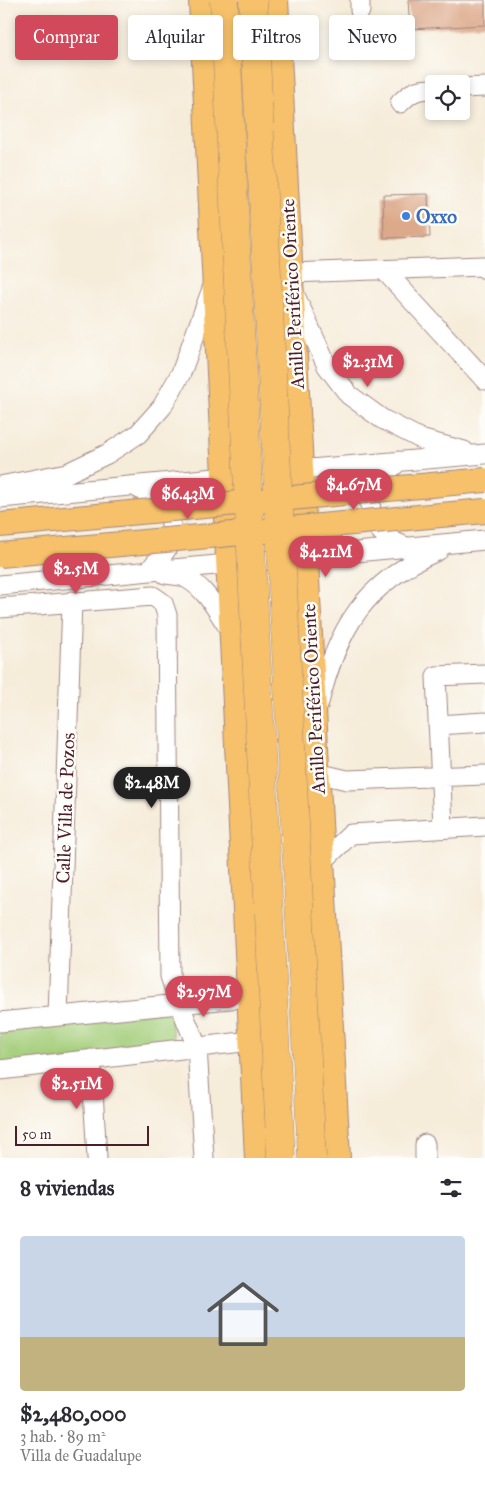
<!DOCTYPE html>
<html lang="es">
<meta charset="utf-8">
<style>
:root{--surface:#fff;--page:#f2f2f3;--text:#2b2b33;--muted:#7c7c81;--line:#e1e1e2;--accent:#d1495b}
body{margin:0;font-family:"IM FELL Great Primer",serif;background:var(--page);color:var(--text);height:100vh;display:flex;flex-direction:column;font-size:19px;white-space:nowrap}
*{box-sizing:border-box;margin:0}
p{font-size:16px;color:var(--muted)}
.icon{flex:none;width:28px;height:28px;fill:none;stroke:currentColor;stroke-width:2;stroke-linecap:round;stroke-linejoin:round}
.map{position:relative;height:1158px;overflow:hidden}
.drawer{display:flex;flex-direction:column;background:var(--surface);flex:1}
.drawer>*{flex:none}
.guide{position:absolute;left:15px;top:15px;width:455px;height:45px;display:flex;gap:10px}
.fabs{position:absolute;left:425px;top:75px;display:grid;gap:10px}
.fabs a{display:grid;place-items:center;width:45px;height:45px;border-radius:5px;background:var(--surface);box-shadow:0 2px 8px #0003;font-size:25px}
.scale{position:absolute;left:15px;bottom:12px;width:134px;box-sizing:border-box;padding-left:5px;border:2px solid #4a1f2b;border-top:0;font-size:14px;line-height:18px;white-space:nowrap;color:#4a1f2b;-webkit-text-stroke:4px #fdfcf7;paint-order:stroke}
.price{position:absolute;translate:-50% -42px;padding:0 11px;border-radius:18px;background:var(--accent);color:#fff;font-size:16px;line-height:32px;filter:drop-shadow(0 1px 2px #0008)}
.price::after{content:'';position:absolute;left:50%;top:30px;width:15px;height:11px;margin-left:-8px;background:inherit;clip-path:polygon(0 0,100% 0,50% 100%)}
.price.active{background:#222;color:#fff}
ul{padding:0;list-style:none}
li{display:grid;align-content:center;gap:10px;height:265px;padding:0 20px}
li+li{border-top:1px solid var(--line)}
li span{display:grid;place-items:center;height:155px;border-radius:5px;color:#555}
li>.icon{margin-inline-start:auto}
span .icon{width:90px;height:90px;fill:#fffc;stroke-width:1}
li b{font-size:21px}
h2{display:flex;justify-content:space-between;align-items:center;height:60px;padding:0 20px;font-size:21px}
.chip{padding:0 18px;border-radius:5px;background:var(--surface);box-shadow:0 2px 8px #0003;font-size:18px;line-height:45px}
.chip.active{background:var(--accent);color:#fff}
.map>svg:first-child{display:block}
</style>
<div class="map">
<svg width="485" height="1158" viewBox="0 0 485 1158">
<rect width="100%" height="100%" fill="#fdfcf7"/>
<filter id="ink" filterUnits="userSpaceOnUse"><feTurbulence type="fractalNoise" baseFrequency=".02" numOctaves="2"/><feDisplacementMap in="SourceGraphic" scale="10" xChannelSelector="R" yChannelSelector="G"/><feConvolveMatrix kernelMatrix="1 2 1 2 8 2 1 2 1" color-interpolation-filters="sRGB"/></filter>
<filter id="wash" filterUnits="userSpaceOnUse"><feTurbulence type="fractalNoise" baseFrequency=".0096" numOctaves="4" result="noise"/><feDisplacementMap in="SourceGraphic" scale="20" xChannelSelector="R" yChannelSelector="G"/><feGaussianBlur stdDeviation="1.12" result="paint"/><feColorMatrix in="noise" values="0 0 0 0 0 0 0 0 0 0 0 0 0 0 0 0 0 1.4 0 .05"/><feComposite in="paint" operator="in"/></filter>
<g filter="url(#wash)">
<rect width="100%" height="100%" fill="#f6ecda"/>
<path fill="#a3cd79" stroke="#767652" d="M170,1010l5,39 -175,18v-40z"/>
<g id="blocks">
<path fill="#dda98b" d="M408,0h77v25l-75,4z
M428,194l2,43 -46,1 -1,-43z"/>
</g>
</g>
<g filter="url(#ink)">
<use href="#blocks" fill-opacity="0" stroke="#a08682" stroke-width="1"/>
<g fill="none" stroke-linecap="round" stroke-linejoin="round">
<g stroke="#a08682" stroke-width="21">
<path id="minor" d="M360,0v11
M461,88l24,-1
M400,103c12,-12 17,-14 34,-14
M384,270l101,110
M291,273l192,-7 2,3
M294,293l33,73 22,29 33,24 41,21 41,11
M399,461c-7,7 -17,14 -22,23 -17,28 1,53 29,63
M287,471l198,-17
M0,486l67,-13 40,-19 31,-20 24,-27 19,-34 32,-87
M134,486c8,4 16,8 23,14 15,11 19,34 9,50 -5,7 -12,14 -17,21
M0,498l237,-22
M165,574c6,1 13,1 19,3 22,10 35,37 48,56
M0,585l485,-45
M0,608l153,-12 10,7 4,12 3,361 9,27 18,44 7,111
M318,706c20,-78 45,-123 121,-156
M438,725l47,-3
M317,773l30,7 138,-5
M443,827l-7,-151 49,-2
M322,862l29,-28 134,-8
M58,1016l14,-415
M0,1022l249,-25
M91,1059l6,99
M0,1070l251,-29
M425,1144v14"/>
</g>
<g stroke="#a08682" stroke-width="26">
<path id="major" d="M201,0l56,1158
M276,0l62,1158"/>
</g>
<use href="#minor" stroke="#fff" stroke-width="19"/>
<use href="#major" stroke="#f6c16b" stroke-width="24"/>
<g stroke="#a08682" stroke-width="26" stroke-linecap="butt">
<path id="major-bridge" d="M0,525l485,-45
M0,555l485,-44"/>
</g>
<g stroke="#a08682" stroke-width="29" stroke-linecap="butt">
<path id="highway-bridge" d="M224,0l57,1158
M253,0l59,1158"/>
</g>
<use href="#major-bridge" stroke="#f6c16b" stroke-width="24"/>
<use href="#highway-bridge" stroke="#f6c16b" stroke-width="28"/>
</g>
</g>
<circle fill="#3f7fe0" stroke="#fdfcf7" stroke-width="2" cx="406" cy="216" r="5"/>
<g text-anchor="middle" stroke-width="5" stroke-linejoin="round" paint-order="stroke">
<g font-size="19" font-weight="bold" fill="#366cbe" stroke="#fdfcf7" text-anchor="start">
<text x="416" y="223">Oxxo</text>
</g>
<g font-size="19" fill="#4a1f2b" stroke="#fdfcf7">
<text transform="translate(292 294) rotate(-93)" y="7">Anillo Periférico Oriente</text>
<text transform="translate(313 699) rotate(-93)" y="7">Anillo Periférico Oriente</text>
<text transform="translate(65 808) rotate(-88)" y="7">Calle Villa de Pozos</text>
</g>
</g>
</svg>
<div class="fabs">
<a><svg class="icon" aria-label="locate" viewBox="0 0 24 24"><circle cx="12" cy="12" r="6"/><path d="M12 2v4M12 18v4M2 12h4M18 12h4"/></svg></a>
</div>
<div class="scale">50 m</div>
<b class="price" style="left:368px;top:388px">$2.31M</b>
<b class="price" style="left:354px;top:511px">$4.67M</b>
<b class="price" style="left:188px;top:520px">$6.43M</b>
<b class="price" style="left:326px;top:578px">$4.21M</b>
<b class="price" style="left:76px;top:595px">$2.5M</b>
<b class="price active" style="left:152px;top:809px">$2.48M</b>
<b class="price" style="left:204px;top:1018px">$2.97M</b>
<b class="price" style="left:77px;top:1110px">$2.51M</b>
<div class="guide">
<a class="chip active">Comprar</a>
<a class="chip">Alquilar</a>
<a class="chip">Filtros</a>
<a class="chip">Nuevo</a>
</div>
</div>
<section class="drawer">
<h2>8 viviendas<svg class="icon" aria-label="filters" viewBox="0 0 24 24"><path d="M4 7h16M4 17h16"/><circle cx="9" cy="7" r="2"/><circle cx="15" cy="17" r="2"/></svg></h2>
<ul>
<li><span style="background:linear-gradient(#c9d6e8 65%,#c2b280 0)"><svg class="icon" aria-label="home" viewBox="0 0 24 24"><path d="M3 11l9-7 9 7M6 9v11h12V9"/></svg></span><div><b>$2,480,000</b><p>3 hab. · 89 m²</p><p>Villa de Guadalupe</p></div></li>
</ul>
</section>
